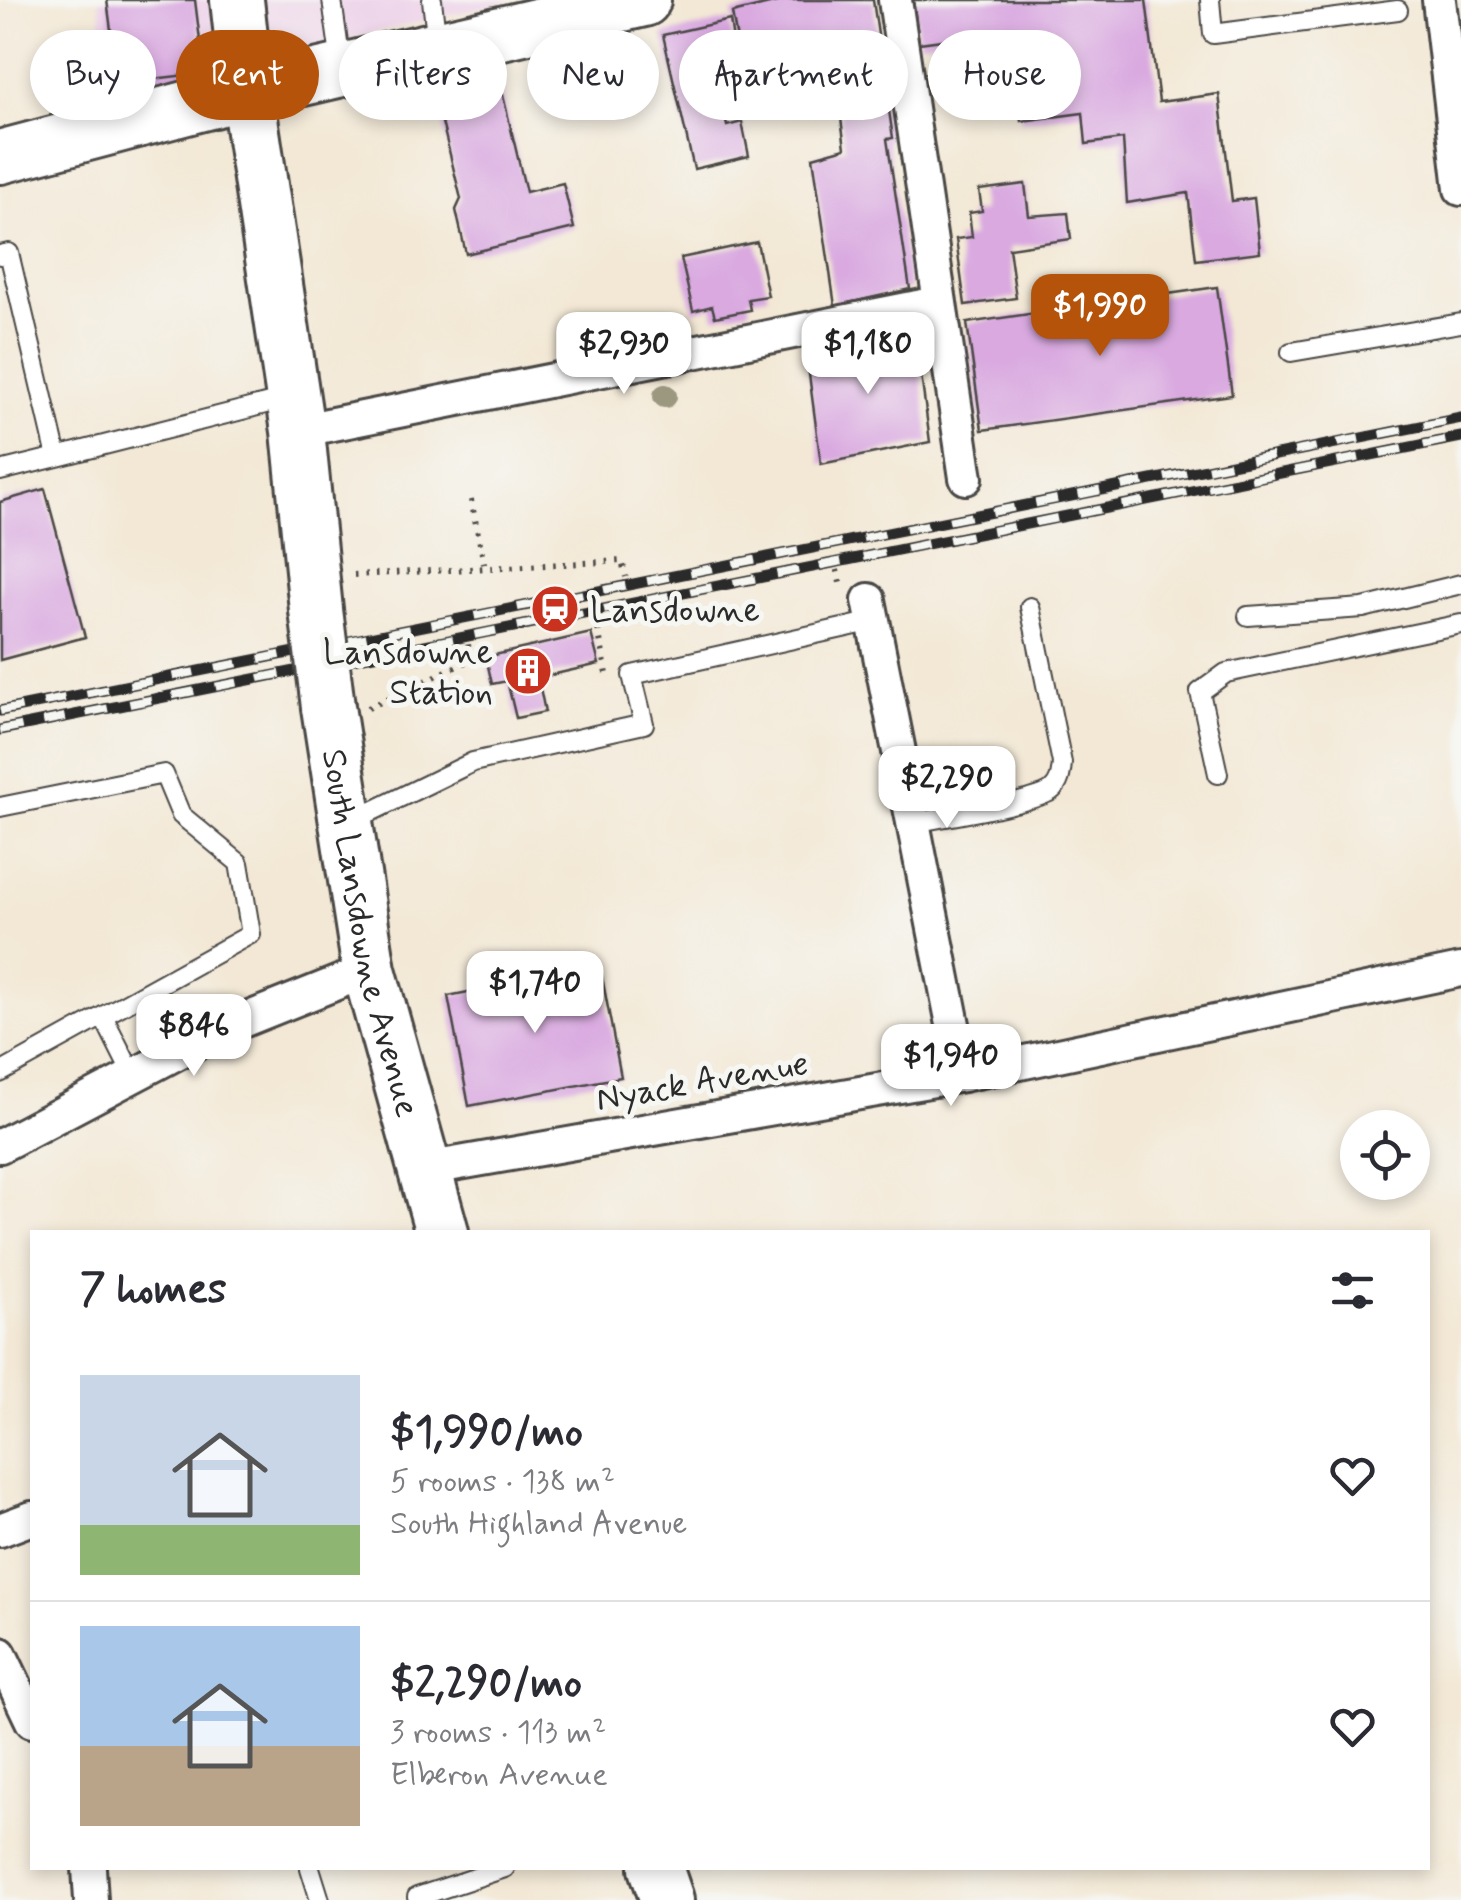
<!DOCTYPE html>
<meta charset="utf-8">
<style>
:root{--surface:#fff;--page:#f2f2f3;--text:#2b2b33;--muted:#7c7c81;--line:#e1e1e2;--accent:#b45309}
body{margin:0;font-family:Mynerve,sans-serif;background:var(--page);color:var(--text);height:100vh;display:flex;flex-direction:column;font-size:38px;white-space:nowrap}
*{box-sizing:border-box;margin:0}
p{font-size:32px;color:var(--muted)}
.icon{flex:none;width:55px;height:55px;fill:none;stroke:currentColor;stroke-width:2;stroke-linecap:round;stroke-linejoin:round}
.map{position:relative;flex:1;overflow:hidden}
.panel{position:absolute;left:30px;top:1230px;width:1400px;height:640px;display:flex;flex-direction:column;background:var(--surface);border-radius:0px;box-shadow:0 5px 15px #0003}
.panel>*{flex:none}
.banner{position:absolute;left:30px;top:30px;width:1402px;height:90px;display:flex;gap:20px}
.controls{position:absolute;left:1340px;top:1110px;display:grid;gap:20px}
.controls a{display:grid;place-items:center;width:90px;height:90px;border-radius:50%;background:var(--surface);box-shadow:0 5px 15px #0003;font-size:50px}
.price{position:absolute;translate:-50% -85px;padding:0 22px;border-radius:20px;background:#fff;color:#222;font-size:32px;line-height:65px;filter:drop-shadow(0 2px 5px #0008)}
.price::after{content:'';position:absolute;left:50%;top:60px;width:30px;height:22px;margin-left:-15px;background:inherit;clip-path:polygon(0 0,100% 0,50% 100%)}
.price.current{background:var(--accent);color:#fff}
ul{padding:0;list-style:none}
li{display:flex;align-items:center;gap:30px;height:250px;padding:0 50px}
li+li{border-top:2px solid var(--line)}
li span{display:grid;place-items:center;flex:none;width:280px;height:200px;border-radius:0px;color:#555}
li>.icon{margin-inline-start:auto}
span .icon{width:120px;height:120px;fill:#fffc;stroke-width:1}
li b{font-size:42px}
h2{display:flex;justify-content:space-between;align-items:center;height:120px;padding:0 50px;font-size:42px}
.chip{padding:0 35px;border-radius:45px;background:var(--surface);box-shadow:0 5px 15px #0003;font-size:35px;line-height:90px}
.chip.current{background:var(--accent);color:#fff}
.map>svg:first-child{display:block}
</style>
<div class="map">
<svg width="1461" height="1900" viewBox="0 0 1461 1900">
<rect width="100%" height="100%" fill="#f6f6f2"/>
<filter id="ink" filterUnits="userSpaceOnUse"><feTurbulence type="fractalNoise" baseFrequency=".01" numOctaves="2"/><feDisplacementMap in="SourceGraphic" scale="20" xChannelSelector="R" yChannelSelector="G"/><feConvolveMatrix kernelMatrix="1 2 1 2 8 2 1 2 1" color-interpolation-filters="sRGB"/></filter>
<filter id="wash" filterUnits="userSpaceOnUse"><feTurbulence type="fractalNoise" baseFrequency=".0048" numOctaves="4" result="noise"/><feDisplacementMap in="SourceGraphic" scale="40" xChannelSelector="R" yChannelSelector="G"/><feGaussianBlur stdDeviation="2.25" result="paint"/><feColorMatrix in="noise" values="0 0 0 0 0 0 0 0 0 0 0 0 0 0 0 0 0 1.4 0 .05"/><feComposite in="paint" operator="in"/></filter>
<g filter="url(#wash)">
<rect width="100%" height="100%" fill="#f3e8d5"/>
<path fill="#edd0e9" d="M99,0h414l-404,95z"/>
<g id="blocks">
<path fill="#d9a9e0" d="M107,0h88l9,73 -86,10z
M786,0h87l20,138 -6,1 23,150 -75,17 -22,-149 32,-9 -8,-60 -78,20 -16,-69 -6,1 -5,-27z
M913,0h233l13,102 60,-8 13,107 22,-3 6,54 -64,8 -8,-67 -61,10 -4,-64 -37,5 -3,-31 -62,8 -12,-90 -90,12z
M730,20l7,49 -22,4 12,53 15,-4 7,34 -55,13 -31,-134z
M497,70l29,122 37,-9 11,45 -108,26 -10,-44 5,-11 -28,-113z
M1025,184l4,32 39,-3 3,26 -62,9 7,50 -51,7 -9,-66 16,-2 -3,-24 13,-2 -3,-21z
M757,242l11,54 -20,3 2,11 -35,7 -3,-11 -19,5 -12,-53z
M1217,287l15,108 -250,35 -15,-107z
M915,330l15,112 -109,22 -15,-112z
M45,489l40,148 -85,23v-158z
M591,633l8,31 -61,14 7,34 -29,6 -9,-37 -15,3 -6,-27z
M600,966l21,111 -152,29 -21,-110z"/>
</g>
</g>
<g filter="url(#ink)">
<use href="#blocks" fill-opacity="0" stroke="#494744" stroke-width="2.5"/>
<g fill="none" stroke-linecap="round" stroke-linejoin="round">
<g stroke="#494744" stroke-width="22">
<path id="service" d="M332,0l9,64
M432,0l5,44
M1210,0l3,34 185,-24
M0,255l9,-2 48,204 -57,14
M1291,352l170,-29
M57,457l232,-59
M1248,616l115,-8 98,-24
M1218,774l-18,-82 26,-19 235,-49
M0,807l164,-33 17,41 58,48 12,71 -251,139
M350,822l123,-60 171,-38 -12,-49 242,-54
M913,823c29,-6 117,-19 138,-32 9,-7 10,-17 11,-28l-32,-156
M104,1018l29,58
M310,1868l10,32
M417,1897l88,-29"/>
</g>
<g stroke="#494744" stroke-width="38">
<path id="minor" d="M895,0l71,478
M1439,0l22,189
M298,431l640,-128
M869,600l94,475
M0,1146l222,-117 147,-59
M425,1169l538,-94 498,-105
M0,1530l32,-12
M0,1654l32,67
M89,1868l2,32"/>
</g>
<g stroke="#494744" stroke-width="58">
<g id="primary">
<path d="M237,0l10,92 51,339 18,179"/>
<path d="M0,157l247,-65 397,-92"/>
<path id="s1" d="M328,707l41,263 73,262"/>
<path d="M656,1868l11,32"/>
</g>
</g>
<path stroke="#494744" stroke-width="6" stroke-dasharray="2.5 8" stroke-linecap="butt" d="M471,500l14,68
M837,570l4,17
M354,575l268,-14 4,16
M596,619l11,55
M368,708l102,-48 -2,-16"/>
<use href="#service" stroke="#fff" stroke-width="18"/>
<use href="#minor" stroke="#fff" stroke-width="32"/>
<use href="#primary" stroke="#fff" stroke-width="52"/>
<g stroke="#2b2b2b" stroke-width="11">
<path id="rail" d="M0,711l1461,-293
M0,730l1461,-293"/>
</g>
<use href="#rail" stroke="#f6f6f2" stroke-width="8" stroke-dasharray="22" stroke-linecap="butt"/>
<g stroke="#494744" stroke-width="58" stroke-linecap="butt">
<path id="primary-bridge" d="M316,610l12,97"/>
</g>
<use href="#primary-bridge" stroke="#fff" stroke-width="52"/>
</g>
<circle fill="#9c9880" cx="665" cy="396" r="12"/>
</g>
<defs>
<g id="station-disc" transform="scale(2.5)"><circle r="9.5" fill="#c8321e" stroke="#f6f6f2"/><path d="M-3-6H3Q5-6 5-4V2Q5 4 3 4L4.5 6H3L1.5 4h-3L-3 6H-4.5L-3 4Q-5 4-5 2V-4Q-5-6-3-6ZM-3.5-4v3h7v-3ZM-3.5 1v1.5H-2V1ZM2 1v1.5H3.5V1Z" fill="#fff"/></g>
<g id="building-disc" transform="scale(2.5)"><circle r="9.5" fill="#c8321e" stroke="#f6f6f2"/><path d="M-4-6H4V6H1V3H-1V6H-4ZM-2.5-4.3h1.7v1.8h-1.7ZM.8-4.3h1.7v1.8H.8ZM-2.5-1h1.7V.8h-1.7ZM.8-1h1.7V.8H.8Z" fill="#fff"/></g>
</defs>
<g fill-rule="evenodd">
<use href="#station-disc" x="555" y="609"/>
<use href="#building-disc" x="528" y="671"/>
</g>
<g text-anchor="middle" stroke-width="10" stroke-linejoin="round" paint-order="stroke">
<g font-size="35" fill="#2b2b2b" stroke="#f6f6f2" text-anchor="start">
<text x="590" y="621">Lansdowne</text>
<text x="493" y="663" text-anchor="end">Lansdowne<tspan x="493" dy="40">Station</tspan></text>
</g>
<g font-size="35" fill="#2b2b2b" stroke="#f6f6f2">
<text dy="12" stroke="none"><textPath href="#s1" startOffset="230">South Lansdowne Avenue</textPath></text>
<text transform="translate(702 1080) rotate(-10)" y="12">Nyack Avenue</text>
</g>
</g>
</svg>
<div class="controls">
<a><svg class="icon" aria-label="locate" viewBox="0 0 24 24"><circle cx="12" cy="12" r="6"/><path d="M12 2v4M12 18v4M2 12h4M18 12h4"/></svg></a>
</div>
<b class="price current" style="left:1100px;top:359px">$1,990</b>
<b class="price" style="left:624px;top:397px">$2,930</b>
<b class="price" style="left:868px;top:397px">$1,180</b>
<b class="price" style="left:947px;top:831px">$2,290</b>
<b class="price" style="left:535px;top:1036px">$1,740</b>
<b class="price" style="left:194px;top:1079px">$846</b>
<b class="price" style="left:951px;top:1109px">$1,940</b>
<div class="banner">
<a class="chip">Buy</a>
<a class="chip current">Rent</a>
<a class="chip">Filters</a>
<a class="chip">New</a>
<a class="chip">Apartment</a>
<a class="chip">House</a>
</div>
<section class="panel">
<h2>7 homes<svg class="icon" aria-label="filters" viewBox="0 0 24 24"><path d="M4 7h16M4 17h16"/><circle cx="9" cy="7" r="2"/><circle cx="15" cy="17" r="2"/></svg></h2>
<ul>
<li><span style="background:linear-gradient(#c9d6e8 75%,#8fb573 0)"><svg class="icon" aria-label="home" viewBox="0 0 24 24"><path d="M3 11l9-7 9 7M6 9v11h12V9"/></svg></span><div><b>$1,990/mo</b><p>5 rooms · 138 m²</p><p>South Highland Avenue</p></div><svg class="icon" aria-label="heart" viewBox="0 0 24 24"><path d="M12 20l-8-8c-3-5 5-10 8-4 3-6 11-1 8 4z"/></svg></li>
<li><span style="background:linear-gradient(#a9c7e8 60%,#b9a48a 0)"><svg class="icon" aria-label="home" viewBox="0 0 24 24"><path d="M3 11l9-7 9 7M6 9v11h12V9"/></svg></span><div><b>$2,290/mo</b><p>3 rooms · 113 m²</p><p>Elberon Avenue</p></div><svg class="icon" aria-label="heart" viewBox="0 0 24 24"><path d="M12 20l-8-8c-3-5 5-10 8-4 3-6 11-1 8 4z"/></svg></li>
</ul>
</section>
</div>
